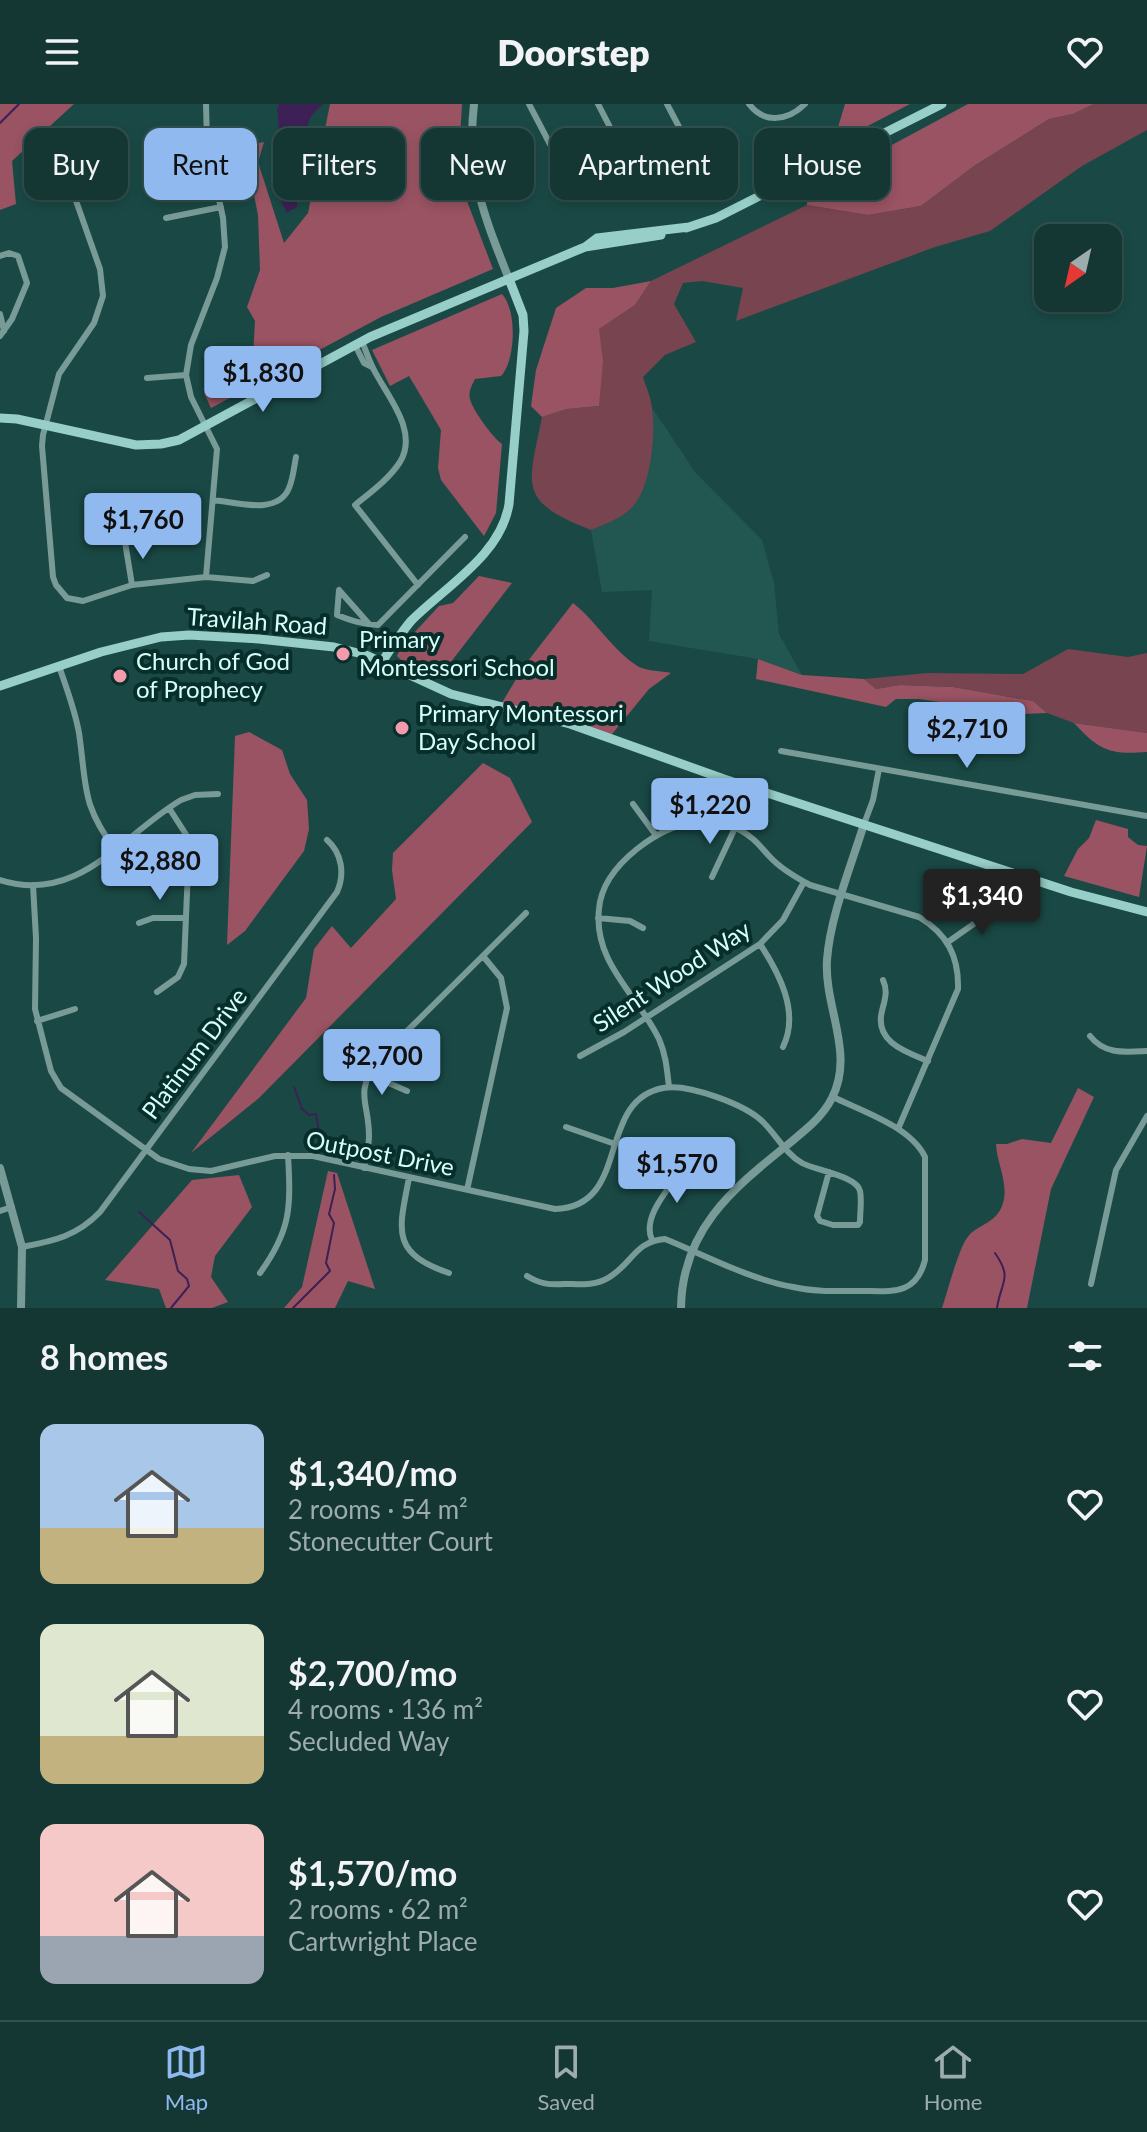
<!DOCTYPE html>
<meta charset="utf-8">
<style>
:root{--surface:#143734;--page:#1d3f3c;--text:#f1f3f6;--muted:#9dacac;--line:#33514f;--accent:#90b9f0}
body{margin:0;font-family:Lato,sans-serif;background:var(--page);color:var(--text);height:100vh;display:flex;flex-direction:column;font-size:30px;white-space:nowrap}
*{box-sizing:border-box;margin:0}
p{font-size:26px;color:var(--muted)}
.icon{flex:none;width:44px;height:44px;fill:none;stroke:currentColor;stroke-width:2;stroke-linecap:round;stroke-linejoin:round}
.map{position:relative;height:1204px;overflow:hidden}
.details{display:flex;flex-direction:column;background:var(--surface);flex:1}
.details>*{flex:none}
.hud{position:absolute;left:24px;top:24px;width:1100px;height:72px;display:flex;gap:16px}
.needle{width:52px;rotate:214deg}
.fabs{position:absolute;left:1034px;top:120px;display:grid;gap:16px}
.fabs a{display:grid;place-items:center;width:88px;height:88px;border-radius:16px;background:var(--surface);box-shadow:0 4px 12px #0003,0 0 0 2px var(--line);font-size:40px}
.price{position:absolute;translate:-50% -68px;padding:0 18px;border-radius:8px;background:var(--accent);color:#111;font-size:26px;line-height:52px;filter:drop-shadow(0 2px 4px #0008)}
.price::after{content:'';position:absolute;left:50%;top:48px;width:24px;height:18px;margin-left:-12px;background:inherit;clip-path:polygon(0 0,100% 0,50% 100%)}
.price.selected{background:#222;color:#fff}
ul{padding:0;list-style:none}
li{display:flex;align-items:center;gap:24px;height:200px;padding:0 40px}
li span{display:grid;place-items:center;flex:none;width:224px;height:160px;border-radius:16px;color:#555}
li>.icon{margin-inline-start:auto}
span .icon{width:96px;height:96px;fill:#fffc;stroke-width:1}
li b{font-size:34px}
h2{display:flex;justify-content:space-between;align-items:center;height:96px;padding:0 40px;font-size:34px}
.chip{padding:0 28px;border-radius:16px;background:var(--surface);box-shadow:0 4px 12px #0003,0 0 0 2px var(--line);font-size:28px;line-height:72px}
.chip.selected{background:var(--accent);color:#111}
header{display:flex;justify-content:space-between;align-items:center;height:104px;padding:0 40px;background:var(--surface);font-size:36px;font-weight:800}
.tab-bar{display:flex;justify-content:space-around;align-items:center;height:112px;border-top:2px solid var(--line);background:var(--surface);font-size:22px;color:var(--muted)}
.tab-bar a{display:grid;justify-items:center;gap:4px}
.tab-bar .selected{color:var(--accent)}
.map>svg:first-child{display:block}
</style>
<header><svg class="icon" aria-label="menu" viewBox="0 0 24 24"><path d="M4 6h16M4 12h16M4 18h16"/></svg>Doorstep<svg class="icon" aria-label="heart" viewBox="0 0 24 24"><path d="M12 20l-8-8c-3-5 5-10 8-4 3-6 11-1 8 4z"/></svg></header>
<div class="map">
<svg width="1147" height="1204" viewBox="0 0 1147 1204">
<rect width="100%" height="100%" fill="#1a4945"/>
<path fill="#215651" d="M653,305l42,63 67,68 12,43 5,51 23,41 -44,-16 -109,-18 3,-51 -50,2 -11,-62 25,-11 35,-81z"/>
<path fill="#77444f" d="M1094,0h53v26l-65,36 -92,65 -55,16 -199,74 7,-33 -41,-7 -19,2 -9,21 22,38 -31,13 -22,22c3,10 8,20 9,31 4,24 -1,78 -18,97 -10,13 -29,19 -43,25 -74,-29 -63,-43 -49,-113l25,-8 32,-3 -1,-77 37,-24 16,-24 156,-76 61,10 53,-9 53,-40 75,-47 24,-5z
M1068,545l60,8 19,-4v80l-73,-10 -27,-10 -14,-12 -80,-14 -53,-2 -24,4 -12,-10 64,-6 95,1z"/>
<path fill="#995362" d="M0,0h74l-62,57 4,43 -16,6z
M330,0h132l-3,52 8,45 26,68 -112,48 -170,91 -7,-15 49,-37 2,-35 -8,-14 13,-37 -2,-55 -11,-55 6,-16 11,-2 -6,20 26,81 24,-30z
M845,0h65l-77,40z
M968,0h126l-21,10 -24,5 -75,47 -53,40 -53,9 -61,-10 1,-15z
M651,177l-16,24 -36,24 4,32 -4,45 -32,3 -25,8 -11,-11 5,-36 20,-62 30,-20h27z
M502,190c15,16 14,66 -1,82l-26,3c-3,6 -7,13 -5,20 2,10 23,39 32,45l-6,69 -12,23 -43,-56 -3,-12 3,-38 -32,-54 -19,10 -18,-36z
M479,472l33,7 -75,97 -31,-15 -9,-9 4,-9 38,-41 14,-3z
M573,499c24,19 40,48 66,64 9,4 22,4 32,6l-22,16 -41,50 -108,-33 24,-40z
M758,555l44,16 62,4 12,10 24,-4 53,2 80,14 14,12 -54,2 -12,-7 -62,-9h-23l-10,8 -130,-28z
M1074,619l73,10v19c-38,3 -48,-2 -73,-29z
M249,628l33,18 8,24 17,26 2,29 -5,22 -59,80 -18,14 8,-209z
M483,659l27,15 22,44 -273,276 -68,55 115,-155 8,-49 18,-23 19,22 45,-49 -4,-29 1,-17z
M1096,716l32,9v8l10,8 9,1 -8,51 -75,-21 14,-27 11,-11z
M1078,984l16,9 -43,92 -24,119h-85c5,-15 17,-60 25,-70 10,-15 32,-13 37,-39 3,-19 -7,-36 -8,-55h11l15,-5 29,4z
M328,1067l9,2 38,116 -27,-8 -13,27h-51l18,-21z
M239,1071l13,32 -37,49 -4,21 17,25 -16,6h-46l-7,-19 -54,-9 87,-100z"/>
<path fill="#3d2055" d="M279,0h44c-18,17 -19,21 -7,43l-11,29 -1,16 -7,7v8l-10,6 -6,-12v-10l-9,-24 6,-13 27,-1 3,-8 -6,-5 -16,1 -6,-4 -3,-27z"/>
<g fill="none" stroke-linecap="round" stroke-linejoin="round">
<path stroke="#3d2055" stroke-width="2" d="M0,19l19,-19
M294,983l8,22 7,6 7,-1 3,18
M139,1108l31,28 8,31 9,8 2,7 -18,22
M995,1149c18,26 6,28 2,55
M293,1204l37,-37 -4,-8 8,-40 -5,-9 6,-25 -1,-14"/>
<path stroke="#799b97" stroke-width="6" d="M529,0l46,88 4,1 52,-25
M598,0l33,64 13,21 53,-28 -30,-57
M749,0c15,20 39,17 56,0
M154,37l29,6 24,-4
M74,91l26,74 3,27 -9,27 -35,51 -16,61 -1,11 11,131 3,8 11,13 16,3 49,-16 74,-8 47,4 14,-6
M166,114l55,-11
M0,152l9,-3 9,3 9,27 -15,36 -12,17
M0,210l4,17
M362,237c4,10 7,20 12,29 13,26 45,61 26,92 -11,17 -29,30 -45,43l63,80
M355,241l9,18 8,4
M147,274l39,-3
M213,396c22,2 65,16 76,-12 4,-9 5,-21 7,-31
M125,438l7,43
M206,473l11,-128 -26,-52 -5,-22 5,-30 26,-67 8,-31 -2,-29 -16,-75 -1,-39
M369,520l-30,-34 -2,25c15,6 25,9 41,10l87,-88
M59,562c7,21 16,44 20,67 8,55 2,71 37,118
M781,647l366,65
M633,700l22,30
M864,720l9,-24 6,-31
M712,773l23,-49
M0,776c79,25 122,-45 181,-80l14,-5 23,-1
M33,781l3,53 -1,71 16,62 10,17 98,71 30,10 22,2 64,-15h38l242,53c77,-2 40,-108 108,-121 25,-5 84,17 101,35 13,13 22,31 38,40 12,7 55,13 58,28 2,9 0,21 0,31l-2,3h-25l-13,-4 -3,-5 12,-44
M598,814l32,3 13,7
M139,819l14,-5h33
M948,838l27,-19 10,-17
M760,840c19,29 40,68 23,103
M883,876c5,11 2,19 -1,31 -8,31 24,41 46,50
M157,888l21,-15 6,-13 5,-118 -2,-10 -18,-28
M37,917l38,-12
M1090,932c15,19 35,16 57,15
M580,952l44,-24 136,-88 23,-24 21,-38
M368,970l39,17
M669,983c-2,-17 -3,-32 -10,-48 -21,-44 -66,-76 -60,-130 2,-25 18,-44 38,-60 34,-27 78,-41 116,-10 7,6 11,12 17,18 11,12 25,20 40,28l109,32c28,17 40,39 39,72l-60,140
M566,1023l49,17
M364,1064c2,-11 5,-22 5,-32 0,-35 -15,-41 8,-75l149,-148
M409,1074c-10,52 -19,75 40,95
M467,1086l40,-182 -6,-30 -18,-22
M0,1107l12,-4
M652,1136c-11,-24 19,-53 31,-72
M22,1143c32,-6 55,-11 78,-35l237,-320c8,-18 5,-39 -10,-52
M260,1169c31,-43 31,-65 28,-118
M527,1172c13,8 22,9 37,8 15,0 31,2 44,-6 24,-14 27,-37 57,-39 42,17 84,40 128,48 22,5 45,4 68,4 30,0 55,5 64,-31v-103c-14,-30 -63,-46 -92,-60
M1091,1180l25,-114 31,-54"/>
<path stroke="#799b97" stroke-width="8" d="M474,0c-8,69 10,112 35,175
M0,1064l22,79 -1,61
M681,1204c1,-77 50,-118 105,-162 18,-15 36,-28 46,-48 23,-45 -8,-91 -5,-138 3,-43 24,-94 37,-136"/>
<path stroke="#97cec7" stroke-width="9" d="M686,124l30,-10 226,-114
M585,143l76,-12
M0,314l17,1 119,26 25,-1 18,-4 191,-103 215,-90 12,-9 92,-11
M382,558c9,-14 18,-28 29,-41 35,-35 90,-66 98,-117l15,-173 -1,-16 -14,-36
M0,582l101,-34 60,-15 28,-2 70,4 75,8 32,8 85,39 119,30 154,55 347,113 76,20"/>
</g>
<g fill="#f39aac" stroke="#072e2a" stroke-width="3">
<circle cx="343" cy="550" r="8"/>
<circle cx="120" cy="572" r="8"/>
<circle cx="402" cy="624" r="8"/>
</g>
<g text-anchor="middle" stroke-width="8" stroke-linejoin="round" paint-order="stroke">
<g font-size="24" fill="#d6fff9" stroke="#072e2a">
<text transform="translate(257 518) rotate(4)" y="8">Travilah Road</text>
<text transform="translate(672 873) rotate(-33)" y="8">Silent Wood Way</text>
<text transform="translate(195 950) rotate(-53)" y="8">Platinum Drive</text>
<text transform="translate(380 1050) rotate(11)" y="8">Outpost Drive</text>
</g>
<g font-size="24" fill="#d6fff9" stroke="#072e2a" text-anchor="start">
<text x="359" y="544">Primary<tspan x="359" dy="28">Montessori School</tspan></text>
<text x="136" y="566">Church of God<tspan x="136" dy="28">of Prophecy</tspan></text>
<text x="418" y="618">Primary Montessori<tspan x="418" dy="28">Day School</tspan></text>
</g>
</g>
</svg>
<div class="fabs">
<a><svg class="needle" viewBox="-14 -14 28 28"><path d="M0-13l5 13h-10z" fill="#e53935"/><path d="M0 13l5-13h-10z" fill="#9dacac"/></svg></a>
</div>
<b class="price" style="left:263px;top:310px">$1,830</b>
<b class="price" style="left:143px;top:457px">$1,760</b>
<b class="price" style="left:967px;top:666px">$2,710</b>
<b class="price" style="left:710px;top:742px">$1,220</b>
<b class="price" style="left:160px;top:798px">$2,880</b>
<b class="price selected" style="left:982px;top:833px">$1,340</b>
<b class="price" style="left:382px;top:993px">$2,700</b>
<b class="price" style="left:677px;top:1101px">$1,570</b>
<div class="hud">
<a class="chip">Buy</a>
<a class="chip selected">Rent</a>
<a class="chip">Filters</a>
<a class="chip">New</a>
<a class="chip">Apartment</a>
<a class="chip">House</a>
</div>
</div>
<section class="details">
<h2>8 homes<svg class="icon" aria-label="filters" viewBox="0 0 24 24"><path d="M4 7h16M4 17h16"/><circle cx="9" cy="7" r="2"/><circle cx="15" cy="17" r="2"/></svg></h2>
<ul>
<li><span style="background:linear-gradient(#a9c7e8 65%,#c2b280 0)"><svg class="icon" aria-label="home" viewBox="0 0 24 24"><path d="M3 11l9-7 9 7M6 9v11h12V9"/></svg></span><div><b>$1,340/mo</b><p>2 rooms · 54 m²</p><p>Stonecutter Court</p></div><svg class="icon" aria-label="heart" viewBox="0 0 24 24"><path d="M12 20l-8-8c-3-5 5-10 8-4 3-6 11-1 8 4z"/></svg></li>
<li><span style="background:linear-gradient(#dfe7d0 70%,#c2b280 0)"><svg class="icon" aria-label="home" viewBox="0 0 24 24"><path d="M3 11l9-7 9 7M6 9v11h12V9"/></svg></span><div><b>$2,700/mo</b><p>4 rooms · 136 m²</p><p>Secluded Way</p></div><svg class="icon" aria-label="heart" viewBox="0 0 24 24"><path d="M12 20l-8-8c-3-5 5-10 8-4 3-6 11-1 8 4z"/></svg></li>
<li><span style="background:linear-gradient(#f6c9c9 70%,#9aa5b1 0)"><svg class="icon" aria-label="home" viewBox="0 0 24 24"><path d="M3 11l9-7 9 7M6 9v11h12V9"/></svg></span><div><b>$1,570/mo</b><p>2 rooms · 62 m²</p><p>Cartwright Place</p></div><svg class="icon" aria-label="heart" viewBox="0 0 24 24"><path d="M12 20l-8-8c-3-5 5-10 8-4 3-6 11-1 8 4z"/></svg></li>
</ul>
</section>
<nav class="tab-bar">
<a class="selected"><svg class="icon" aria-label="map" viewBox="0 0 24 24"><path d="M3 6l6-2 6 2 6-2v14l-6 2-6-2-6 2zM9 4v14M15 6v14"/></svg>Map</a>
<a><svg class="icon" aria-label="saved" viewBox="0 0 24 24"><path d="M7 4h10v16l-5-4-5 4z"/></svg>Saved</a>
<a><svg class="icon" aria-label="home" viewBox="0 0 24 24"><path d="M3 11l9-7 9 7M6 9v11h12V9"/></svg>Home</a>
</nav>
